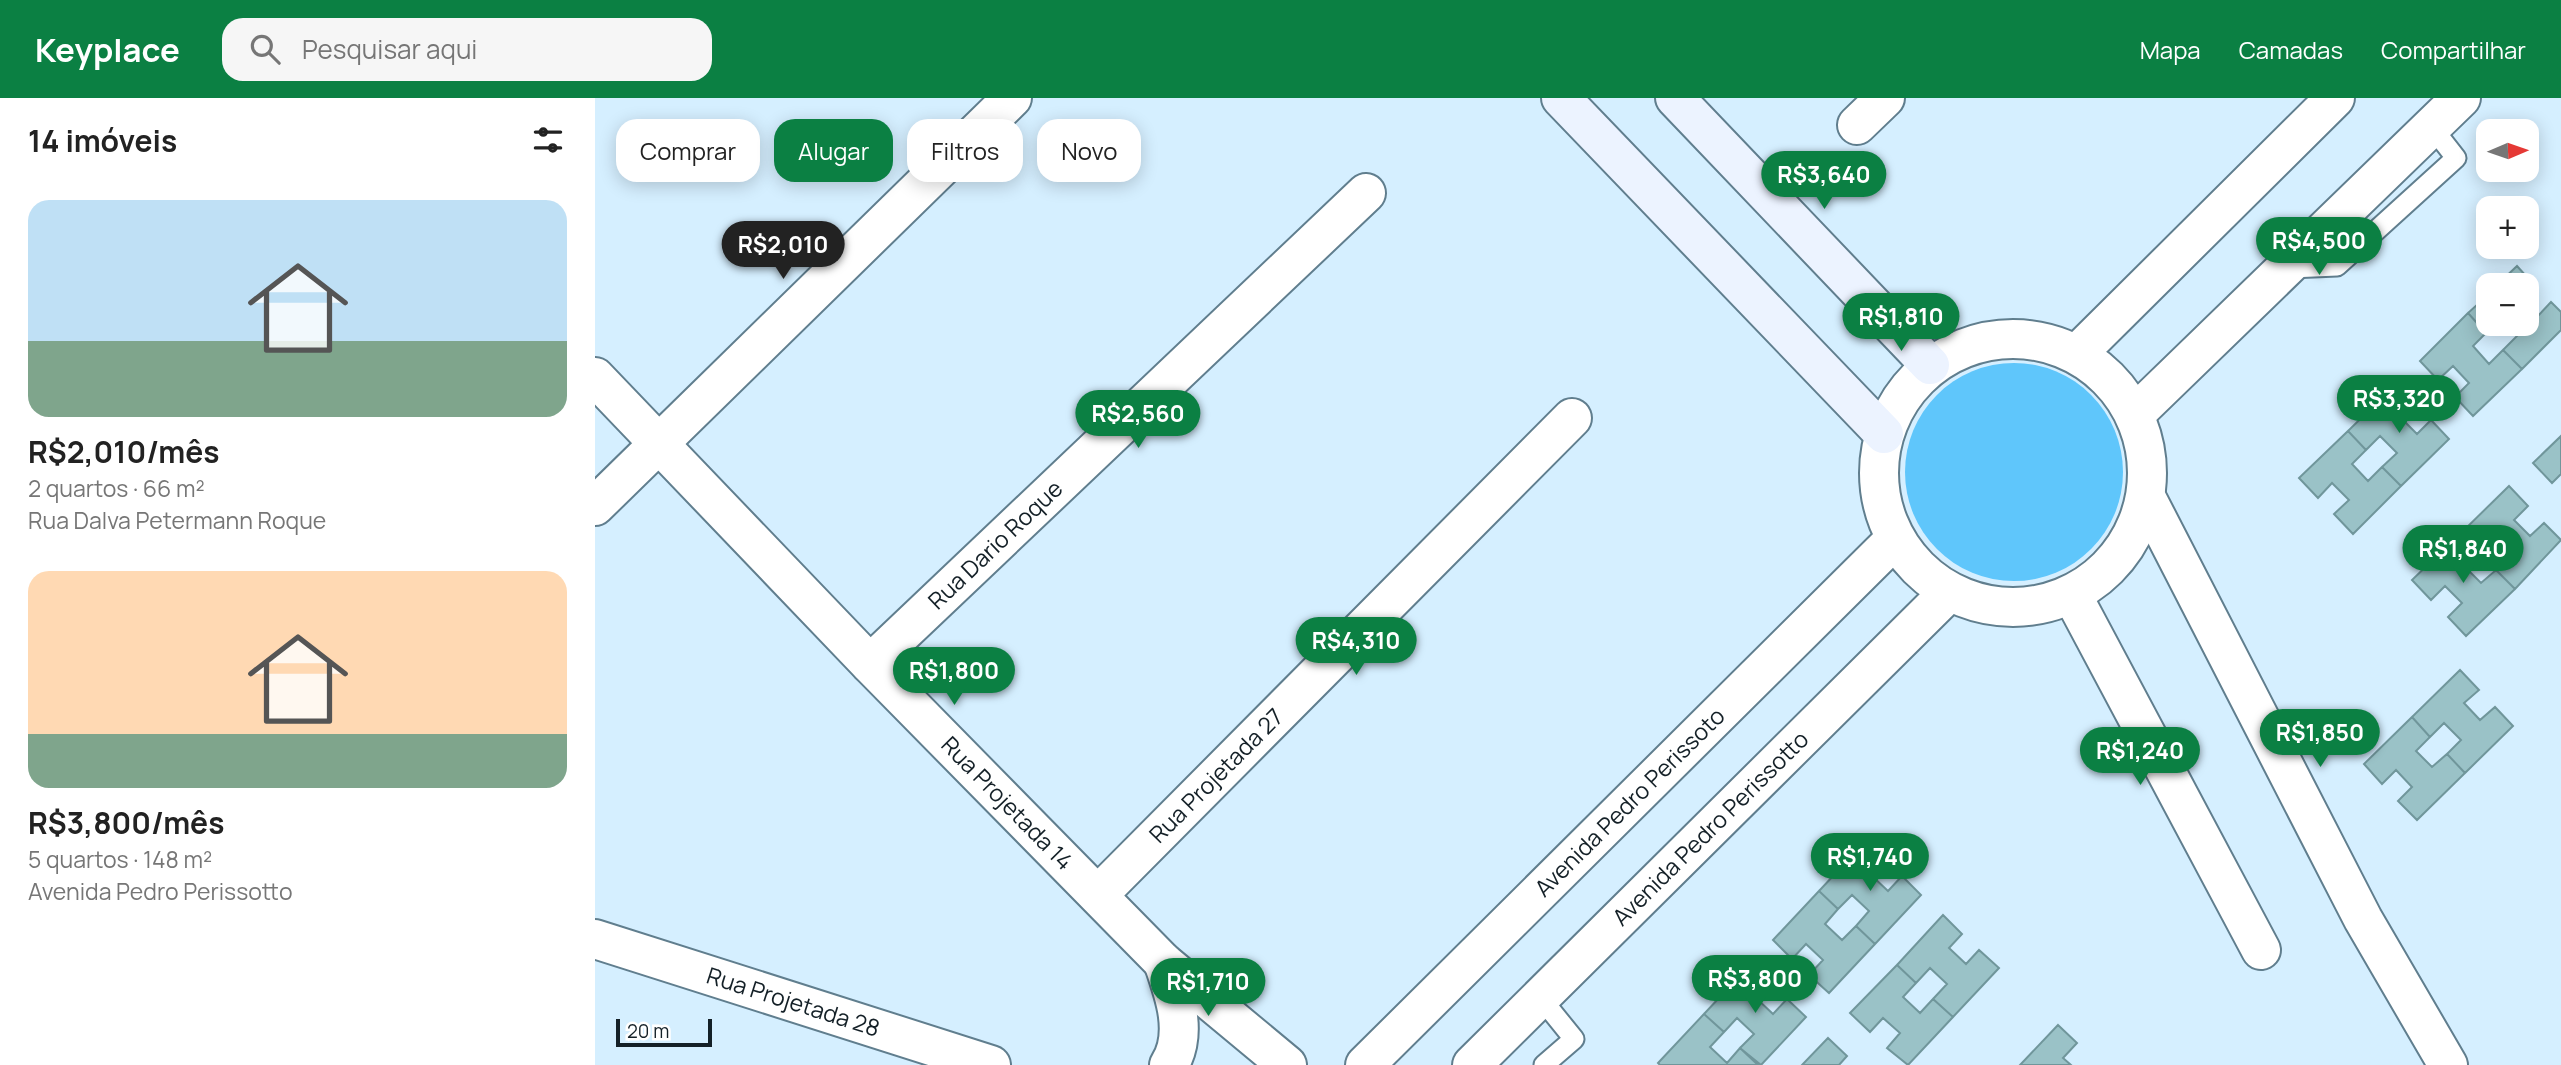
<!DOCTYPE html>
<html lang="pt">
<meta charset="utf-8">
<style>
:root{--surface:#fff;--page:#f6f6f6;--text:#222;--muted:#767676;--accent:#0b8043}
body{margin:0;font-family:Manrope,sans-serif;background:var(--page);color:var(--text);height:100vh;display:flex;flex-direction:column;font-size:26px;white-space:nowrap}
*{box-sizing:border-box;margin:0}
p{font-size:23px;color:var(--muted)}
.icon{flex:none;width:38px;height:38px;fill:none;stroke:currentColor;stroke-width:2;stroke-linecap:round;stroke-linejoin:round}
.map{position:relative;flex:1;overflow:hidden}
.panel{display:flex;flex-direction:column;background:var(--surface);width:595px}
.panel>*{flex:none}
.top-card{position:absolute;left:21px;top:21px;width:665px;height:63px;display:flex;gap:14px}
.needle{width:46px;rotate:88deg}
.tools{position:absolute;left:1881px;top:21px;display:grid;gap:14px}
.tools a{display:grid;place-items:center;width:63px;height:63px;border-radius:14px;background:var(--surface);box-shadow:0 4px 18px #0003;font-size:35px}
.scale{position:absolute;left:21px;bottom:18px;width:96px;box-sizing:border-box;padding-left:7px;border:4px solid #142027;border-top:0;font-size:19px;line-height:24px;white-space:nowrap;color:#142027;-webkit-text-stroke:5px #fff;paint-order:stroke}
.price{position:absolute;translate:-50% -60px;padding:0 16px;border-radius:24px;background:var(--accent);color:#fff;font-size:23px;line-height:46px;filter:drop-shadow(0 2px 4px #0008)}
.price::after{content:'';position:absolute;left:50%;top:42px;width:21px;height:16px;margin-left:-10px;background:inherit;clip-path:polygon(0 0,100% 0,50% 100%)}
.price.current{background:#222;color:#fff}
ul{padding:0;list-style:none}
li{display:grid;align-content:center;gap:14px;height:371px;padding:0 28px}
li span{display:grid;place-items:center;height:217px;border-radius:21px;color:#555}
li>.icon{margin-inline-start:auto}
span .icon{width:126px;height:126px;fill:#fffc;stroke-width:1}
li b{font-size:30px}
h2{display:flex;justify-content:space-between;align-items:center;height:84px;padding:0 28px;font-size:30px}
.tag{padding:0 24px;border-radius:21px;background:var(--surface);box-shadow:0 4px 18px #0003;font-size:24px;line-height:63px}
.tag.current{background:var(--accent);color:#fff}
header{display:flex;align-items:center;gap:42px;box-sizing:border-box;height:98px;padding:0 35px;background:var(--accent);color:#fff}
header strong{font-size:33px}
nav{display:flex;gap:38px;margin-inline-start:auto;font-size:24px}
.search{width:490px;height:63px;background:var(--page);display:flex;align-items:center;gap:18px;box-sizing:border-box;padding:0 24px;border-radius:21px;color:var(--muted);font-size:26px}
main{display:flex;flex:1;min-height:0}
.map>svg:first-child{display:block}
</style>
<header>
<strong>Keyplace</strong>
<div class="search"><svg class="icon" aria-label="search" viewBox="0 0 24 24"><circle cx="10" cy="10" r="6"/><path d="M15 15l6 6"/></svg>Pesquisar aqui</div>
<nav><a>Mapa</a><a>Camadas</a><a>Compartilhar</a></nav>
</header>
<main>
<section class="panel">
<h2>14 imóveis<svg class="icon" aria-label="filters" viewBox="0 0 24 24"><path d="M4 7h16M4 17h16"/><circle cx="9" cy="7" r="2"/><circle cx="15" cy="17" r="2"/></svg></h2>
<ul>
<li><span style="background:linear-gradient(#bfe0f5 65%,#7fa58c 0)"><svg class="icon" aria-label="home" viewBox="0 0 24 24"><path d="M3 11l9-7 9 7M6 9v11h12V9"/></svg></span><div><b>R$2,010/mês</b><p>2 quartos · 66 m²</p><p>Rua Dalva Petermann Roque</p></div></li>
<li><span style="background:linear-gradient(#ffd9b3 75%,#7fa58c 0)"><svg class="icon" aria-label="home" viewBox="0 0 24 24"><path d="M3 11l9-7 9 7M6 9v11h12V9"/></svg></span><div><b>R$3,800/mês</b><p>5 quartos · 148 m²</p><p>Avenida Pedro Perissotto</p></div></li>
</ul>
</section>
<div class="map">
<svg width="1966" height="967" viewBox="0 0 1966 967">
<rect width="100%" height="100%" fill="#d5efff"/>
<path fill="#5fc6fb" d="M1310 374a109 109 0 1 1 218 0a109 109 0 1 1-218 0Z"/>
<path fill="#9ac2c7" stroke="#70969b" stroke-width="2" d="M1922,168l18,20 -8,7v-8h-30z
M1894,196v30h7l-10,9 -18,-20z
M1956,204l10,10v18l-39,39 -19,-19 14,-14 -11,-12h21v-18l10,11z
M1873,215l18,20 -13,13 16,18 14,-14 19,19 -49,47 -18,-19 14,-14 -16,-17 -15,14 -18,-19z
M1801,286l19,19 -15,14 17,17 14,-14 18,19 -48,47 -19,-19 15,-14 -17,-17 -14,14 -18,-19z
M1753,333l18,19 -14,14 16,17 14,-14 19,19 -48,48 -19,-20 15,-14 -17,-17 -14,15 -19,-20z
M1966,338v38l-9,9 -19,-20z
M1914,388l19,20 -14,14 16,16 14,-13 17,17 -46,49 -19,-19 14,-14 -16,-17 -15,14 -18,-20z
M1866,435l18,20 -14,14 16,16 15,-13 19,19 -49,47 -18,-19 14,-14 -17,-17 -14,14 -19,-20z
M1865,572l19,20 -15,13 16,17 15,-13 18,19 -48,47 -18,-19 14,-14 -17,-17 -14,14 -18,-20z
M1817,619l18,20 -14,14 16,16 15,-13 18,19 -48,47 -19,-19 14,-14 -16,-17 -14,14 -18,-20z
M1270,744l20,18 -14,15 17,16 14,-15 19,19 -46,49 -19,-18 13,-15 -17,-16 -14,14 -19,-18z
M1224,793l19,18 -13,15 17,16 14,-14 19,18 -46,49 -20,-18 14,-15 -17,-16 -14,15 -19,-19z
M1348,817l19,19 -13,14 17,16 13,-14 20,18 -46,49 -20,-18 14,-15 -17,-16 -14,15 -19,-18z
M1155,867l20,18 -14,15 17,16 14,-15 19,18 -45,48 -21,-17 14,-14 -17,-16 -13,14 -20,-18z
M1302,867l19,18 -13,14 17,16 13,-14 20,18 -45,48 -21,-17 13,-15 -17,-15 -13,14 -20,-19z
M1109,916l20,18 -14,15 17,16 13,-15 18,17h-98l-2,-2z
M1463,927l19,18 -14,15 8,7h-51z
M1233,940l19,18 -8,9h-37z"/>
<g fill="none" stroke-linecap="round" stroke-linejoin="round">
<g stroke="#607e8e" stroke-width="23">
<path id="lane" d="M1695,170l47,-2 119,-108 -25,-32
M945,899l34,42 -30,26"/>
</g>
<g stroke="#607e8e" stroke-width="42">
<g id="street">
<path d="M1262,27l28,-27"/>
<circle cx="1418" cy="375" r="134"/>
<path d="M1483,255l257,-255"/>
<path id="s1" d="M0,279l275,287 293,298 124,103"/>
<path d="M1540,316l326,-316"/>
<path d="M1551,399l217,422 85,146"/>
<path d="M0,408l417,-408"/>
<path d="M1477,497l189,355"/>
<path id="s2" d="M275,566l496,-471"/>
<path id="s3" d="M503,797l474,-477"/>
<path id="s4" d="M0,841l396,126"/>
<path d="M568,864c11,31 26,72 6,103"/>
<path id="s5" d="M770,967l530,-526"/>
<path id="s6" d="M877,967l477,-473"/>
</g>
</g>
<g stroke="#607e8e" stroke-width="42">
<path id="secondary" d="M966,0l323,336
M1080,0l255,267"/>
</g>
<use href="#lane" stroke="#fff" stroke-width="19"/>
<use href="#street" stroke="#fff" stroke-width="38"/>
<use href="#secondary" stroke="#ecf3ff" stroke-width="38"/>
</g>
<g text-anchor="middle" stroke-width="5" stroke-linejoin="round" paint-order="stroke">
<g font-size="23" fill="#142027" stroke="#fff">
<text dy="8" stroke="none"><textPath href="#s2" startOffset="173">Rua Dario Roque</textPath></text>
<text dy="8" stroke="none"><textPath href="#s3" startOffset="168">Rua Projetada 27</textPath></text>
<text dy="8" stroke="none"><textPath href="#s5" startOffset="373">Avenida Pedro Perissoto</textPath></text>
<text dy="8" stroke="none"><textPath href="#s1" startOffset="593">Rua Projetada 14</textPath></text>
<text dy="8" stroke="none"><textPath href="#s6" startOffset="336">Avenida Pedro Perissotto</textPath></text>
<text dy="8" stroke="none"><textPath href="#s4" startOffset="208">Rua Projetada 28</textPath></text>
</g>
</g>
</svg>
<div class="tools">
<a><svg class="needle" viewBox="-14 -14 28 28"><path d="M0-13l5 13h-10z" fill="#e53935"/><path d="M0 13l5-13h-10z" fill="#767676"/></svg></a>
<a>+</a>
<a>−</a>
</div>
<div class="scale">20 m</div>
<b class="price" style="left:1229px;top:113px">R$3,640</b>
<b class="price" style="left:1724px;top:179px">R$4,500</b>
<b class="price current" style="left:188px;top:183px">R$2,010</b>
<b class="price" style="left:1306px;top:255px">R$1,810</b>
<b class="price" style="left:1804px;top:337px">R$3,320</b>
<b class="price" style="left:543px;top:352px">R$2,560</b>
<b class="price" style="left:1868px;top:487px">R$1,840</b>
<b class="price" style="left:761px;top:579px">R$4,310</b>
<b class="price" style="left:359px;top:609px">R$1,800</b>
<b class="price" style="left:1725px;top:671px">R$1,850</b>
<b class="price" style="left:1545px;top:689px">R$1,240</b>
<b class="price" style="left:1275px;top:795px">R$1,740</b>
<b class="price" style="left:1160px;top:917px">R$3,800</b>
<b class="price" style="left:613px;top:920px">R$1,710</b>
<div class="top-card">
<a class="tag">Comprar</a>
<a class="tag current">Alugar</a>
<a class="tag">Filtros</a>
<a class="tag">Novo</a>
</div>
</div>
</main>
